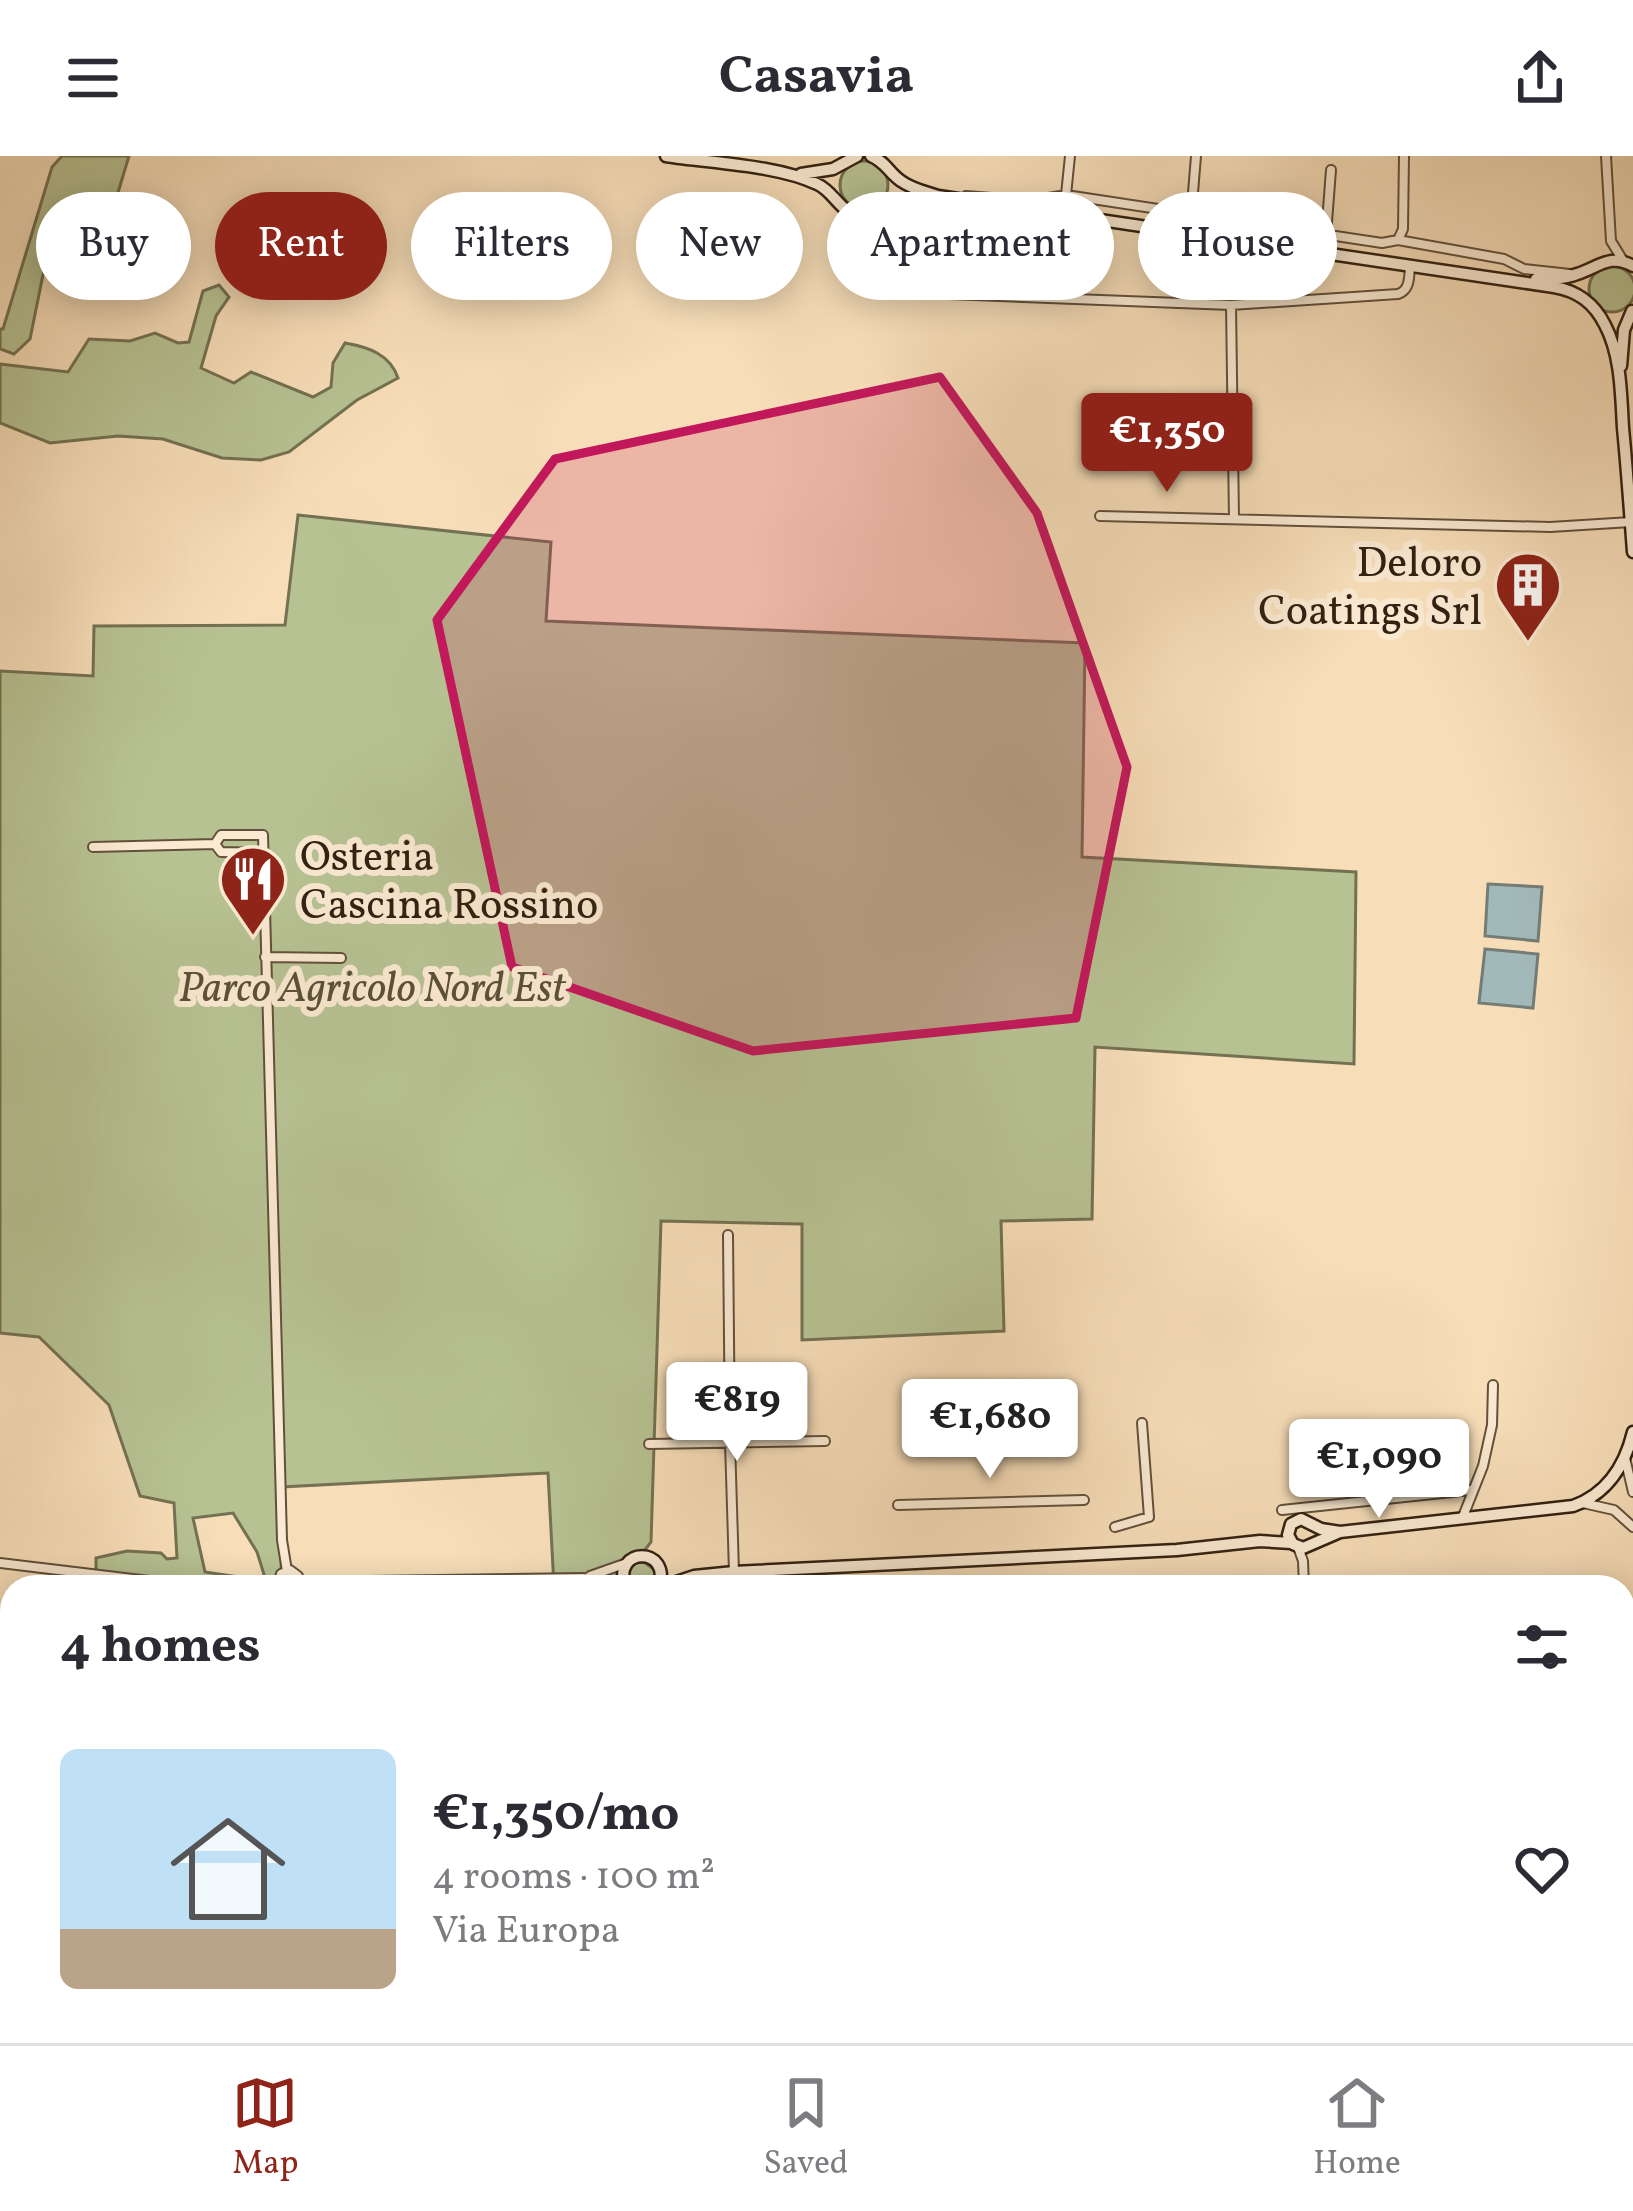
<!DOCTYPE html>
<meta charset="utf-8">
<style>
:root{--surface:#fff;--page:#f2f2f3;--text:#2b2b33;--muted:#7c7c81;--line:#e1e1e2;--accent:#8f2418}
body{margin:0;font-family:Vollkorn,serif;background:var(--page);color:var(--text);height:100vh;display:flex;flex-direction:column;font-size:45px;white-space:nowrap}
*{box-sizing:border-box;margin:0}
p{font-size:39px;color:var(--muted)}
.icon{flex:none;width:66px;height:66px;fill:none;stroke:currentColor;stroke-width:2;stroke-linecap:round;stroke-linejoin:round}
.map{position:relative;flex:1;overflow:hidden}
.details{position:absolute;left:0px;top:1419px;width:1635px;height:468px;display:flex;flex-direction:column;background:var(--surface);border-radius:36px 36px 0 0;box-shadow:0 6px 30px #0003}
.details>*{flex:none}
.hud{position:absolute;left:36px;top:36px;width:1563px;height:108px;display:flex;gap:24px}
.price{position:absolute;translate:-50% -102px;padding:0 27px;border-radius:12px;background:#fff;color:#222;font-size:39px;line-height:78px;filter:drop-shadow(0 3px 6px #0008)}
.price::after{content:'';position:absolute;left:50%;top:72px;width:36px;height:27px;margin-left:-18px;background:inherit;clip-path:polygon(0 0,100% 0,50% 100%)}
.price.current{background:var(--accent);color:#fff}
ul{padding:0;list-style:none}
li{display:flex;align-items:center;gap:36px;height:300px;padding:0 60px}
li+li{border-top:3px solid var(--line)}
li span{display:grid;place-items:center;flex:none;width:336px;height:240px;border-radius:18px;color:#555}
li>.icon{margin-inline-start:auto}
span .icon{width:144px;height:144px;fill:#fffc;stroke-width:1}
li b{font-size:51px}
h2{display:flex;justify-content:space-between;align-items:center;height:144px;padding:0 60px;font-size:51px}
.tag{padding:0 42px;border-radius:54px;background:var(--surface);box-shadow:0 6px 30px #0003;font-size:42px;line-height:108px}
.tag.current{background:var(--accent);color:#fff}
header{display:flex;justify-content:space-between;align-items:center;height:156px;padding:0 60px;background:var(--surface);font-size:54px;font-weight:700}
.menu{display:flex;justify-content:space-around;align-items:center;height:168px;border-top:3px solid var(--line);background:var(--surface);font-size:33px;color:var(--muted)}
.menu a{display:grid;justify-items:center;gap:6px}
.menu .current{color:var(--accent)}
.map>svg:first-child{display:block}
</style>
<header><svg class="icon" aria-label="menu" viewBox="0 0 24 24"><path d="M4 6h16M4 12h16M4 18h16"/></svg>Casavia<svg class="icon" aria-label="share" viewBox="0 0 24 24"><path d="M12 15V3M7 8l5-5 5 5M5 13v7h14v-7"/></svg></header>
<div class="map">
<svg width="1633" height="1887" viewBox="0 0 1633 1887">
<rect width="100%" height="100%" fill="#f7deb9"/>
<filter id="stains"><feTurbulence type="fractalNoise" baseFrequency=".00167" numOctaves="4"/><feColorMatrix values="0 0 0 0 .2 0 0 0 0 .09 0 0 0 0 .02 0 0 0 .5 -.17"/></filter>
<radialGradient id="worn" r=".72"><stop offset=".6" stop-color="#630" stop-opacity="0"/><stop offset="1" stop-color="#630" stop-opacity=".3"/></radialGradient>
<path fill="#b7c293" stroke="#747152" stroke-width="3" fill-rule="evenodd" d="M62,0h67l-22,73 -63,41 -14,69 -16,15 -14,-5v-20h3l49,-162z
M840 29a24 24 0 1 1 48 0a24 24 0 1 1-48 0Z
M1589 133a23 23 0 1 1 46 0a23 23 0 1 1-46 0Z
M219,129l10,12 -13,19 -15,52 33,15 17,-11 62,25 18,-10 2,-24 12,-20c23,4 45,11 53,35l-41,22 -68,52 -28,8 -39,-2 -59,-19 -45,-3 -68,7 -50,-20v-59l68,8 21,-33 41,2 25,-8 23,10 11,-1 14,-51z
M298,359l253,27 -5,79 539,22 -3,214 274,15 -2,192 -259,-17 -3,172 -91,2 3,110 -202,9v-116l-141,-3 -10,321 -10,13 3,7 11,8v13l-3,4h-98l-6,-114 -266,14 -1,93 5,-5 6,1 3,6 -4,5h-5l-4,-5 -1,5 -185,-1v-28l31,-7 34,2 6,6 10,-1 -3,-55 -34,-7 -31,-91 -70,-68 -39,-4v-662l93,5 1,-50 191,-1zM233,1357l24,39 9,29 -61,-9 -12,-54z
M12,1798v77h359l1,12h-372v-88z
M514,1875h155l1,12h-155z"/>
<path fill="#a2b9ba" stroke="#757c76" stroke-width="3" d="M1488,728l54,3 -4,54 -53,-5z
M1485,793l53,5 -5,54 -54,-5z"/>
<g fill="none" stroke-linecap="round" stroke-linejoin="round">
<g stroke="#63503b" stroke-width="12">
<path id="street" d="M1606,0l5,85 11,18
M1066,39l4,-39
M966,40l65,5 35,-6 316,48 16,-3 106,19 20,10 46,5
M1188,57l4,-8 4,-49
M1326,79l5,-65
M1398,84l5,-11 1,-73
M948,138l283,11 167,-11c12,-4 11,-16 12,-28
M1231,149l3,214
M1100,360l450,11 81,-5
M215,688l6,-9h42l19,705 5,31
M93,691l122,-3 6,8 42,1
M265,801l76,1
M728,1079l2,207 4,130
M649,1288l176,-3
M1625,1302l8,34
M1583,1347l31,7 19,17
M898,1349l186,-5
M1282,1354l189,-20
M1462,1363l21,-53 9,-41 1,-40
M1115,1371l34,-10 -7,-94
M1298,1391l5,14 1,26
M0,1407l191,23 51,1
M590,1420l37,-13
M299,1426l284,-4 21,3 17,6
M278,1428l3,-10 9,-4 8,6 1,9
M245,1431l33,-3
M1623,1629l10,-156
M1623,1720l10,-1
M1623,1859l10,20
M531,1875v12
M1325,1875l2,12
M1464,1875l1,12
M1540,1875v12
M1609,1875l1,12"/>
</g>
<g stroke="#322011" stroke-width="15">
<path id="secondary" d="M666,0c44,7 111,9 151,28 18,8 24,31 45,32 15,1 21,-10 34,-15 9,-4 18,-4 28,-5
M871,0c15,6 18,17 30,25 11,8 25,11 37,15l616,91c24,4 40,16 51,38 16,30 16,69 18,103 4,41 7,83 10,124
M801,18l32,-5 24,-13
M1536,123c14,0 28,0 41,-5 22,-7 33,-21 56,-8
M1621,210l3,-36 8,-19
M1340,1376l-19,-3 -20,-10 -10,5 -3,11 5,9 10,4 37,-16 233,-26c34,-12 52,-41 60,-74
M625,1431c-13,-41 47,-41 34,0
M661,1431l33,-11 40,-4 443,-22 83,-9 31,2
M676,1875l1,12"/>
</g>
<use href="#street" stroke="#faead2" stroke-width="8"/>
<use href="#secondary" stroke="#faead2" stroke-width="10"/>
</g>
<path fill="#c2185b" fill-opacity="0.2" stroke="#c2185b" stroke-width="9" stroke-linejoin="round" d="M940,221l97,136 90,254 -51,251 -323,33 -241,-84 -75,-347 118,-161z"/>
<defs>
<g id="building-pin" transform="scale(3.45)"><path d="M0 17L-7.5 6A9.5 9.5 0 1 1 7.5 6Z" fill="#8f2418" stroke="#faead2"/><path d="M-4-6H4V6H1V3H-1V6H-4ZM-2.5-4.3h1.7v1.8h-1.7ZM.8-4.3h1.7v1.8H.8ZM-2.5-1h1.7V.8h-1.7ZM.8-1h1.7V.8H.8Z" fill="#fff"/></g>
<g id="restaurant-pin" transform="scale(3.45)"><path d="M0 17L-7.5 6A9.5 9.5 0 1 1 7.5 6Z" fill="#8f2418" stroke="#faead2"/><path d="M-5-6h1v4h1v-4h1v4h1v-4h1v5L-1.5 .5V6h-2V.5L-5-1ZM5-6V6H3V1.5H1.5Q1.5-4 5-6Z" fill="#fff"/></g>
</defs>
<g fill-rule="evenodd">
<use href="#building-pin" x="1528" y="429"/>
<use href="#restaurant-pin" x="253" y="723"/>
</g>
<g text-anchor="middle" stroke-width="12" stroke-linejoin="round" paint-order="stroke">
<g font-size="42" fill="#322011" stroke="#faead2" text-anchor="end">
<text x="1482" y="420">Deloro<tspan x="1482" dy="48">Coatings Srl</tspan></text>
<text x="300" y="714" text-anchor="start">Osteria<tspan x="300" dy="48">Cascina Rossino</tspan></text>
</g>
<g font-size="42" font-style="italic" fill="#5a5138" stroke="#faead2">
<text x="372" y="845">Parco Agricolo Nord Est</text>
</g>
</g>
<rect width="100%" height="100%" filter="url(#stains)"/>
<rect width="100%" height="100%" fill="url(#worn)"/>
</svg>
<b class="price current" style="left:1167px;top:339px">€1,350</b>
<b class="price" style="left:737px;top:1308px">€819</b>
<b class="price" style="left:990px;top:1325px">€1,680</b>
<b class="price" style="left:1379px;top:1365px">€1,090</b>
<div class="hud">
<a class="tag">Buy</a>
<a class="tag current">Rent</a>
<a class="tag">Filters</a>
<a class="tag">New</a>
<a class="tag">Apartment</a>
<a class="tag">House</a>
</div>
<section class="details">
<h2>4 homes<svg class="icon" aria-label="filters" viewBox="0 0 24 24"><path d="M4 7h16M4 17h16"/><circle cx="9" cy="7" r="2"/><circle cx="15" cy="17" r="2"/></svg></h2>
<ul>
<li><span style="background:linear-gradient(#bfe0f5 75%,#b9a48a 0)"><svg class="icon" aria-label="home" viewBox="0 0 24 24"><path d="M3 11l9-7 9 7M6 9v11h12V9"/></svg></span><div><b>€1,350/mo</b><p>4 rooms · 100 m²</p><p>Via Europa</p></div><svg class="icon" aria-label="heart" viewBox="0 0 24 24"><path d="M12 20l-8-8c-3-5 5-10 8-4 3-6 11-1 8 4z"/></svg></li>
</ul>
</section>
</div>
<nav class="menu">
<a class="current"><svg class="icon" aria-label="map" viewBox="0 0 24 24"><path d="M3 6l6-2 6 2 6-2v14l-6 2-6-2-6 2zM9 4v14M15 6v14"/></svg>Map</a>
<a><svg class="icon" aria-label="saved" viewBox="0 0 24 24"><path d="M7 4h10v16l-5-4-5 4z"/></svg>Saved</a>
<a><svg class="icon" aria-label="home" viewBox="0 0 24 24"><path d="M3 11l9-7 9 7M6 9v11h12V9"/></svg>Home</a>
</nav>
